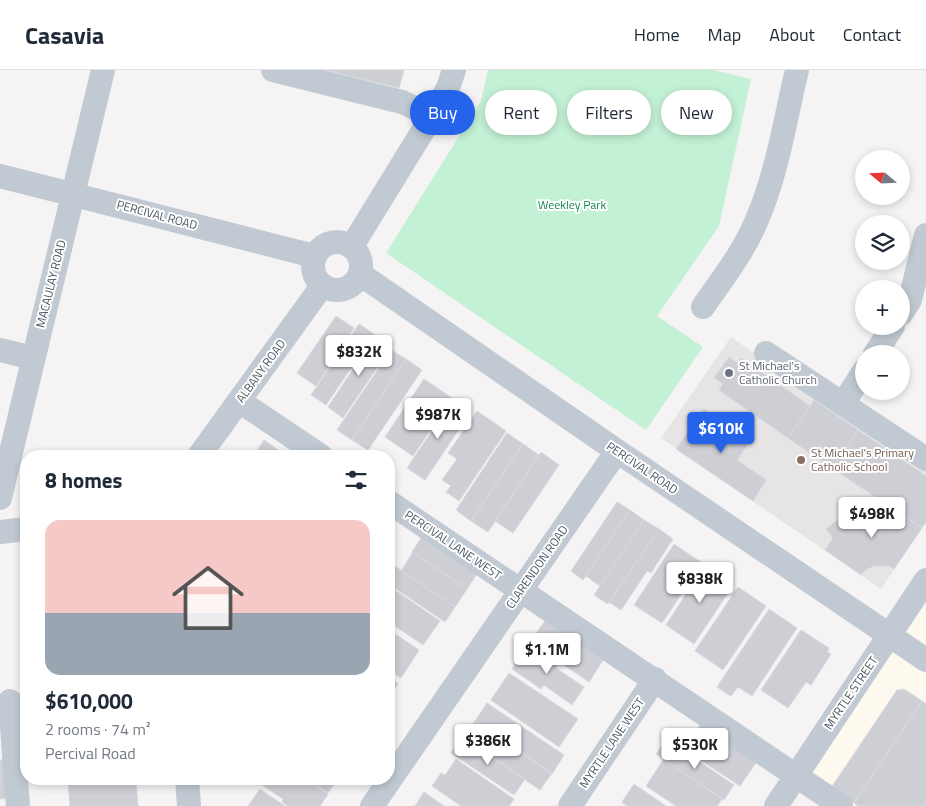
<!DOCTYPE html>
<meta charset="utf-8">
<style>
:root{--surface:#fff;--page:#f2f2f3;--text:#1f2937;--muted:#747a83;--line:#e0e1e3;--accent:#2563eb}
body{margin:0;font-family:"Titillium Web",sans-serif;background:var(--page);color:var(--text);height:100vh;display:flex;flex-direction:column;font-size:19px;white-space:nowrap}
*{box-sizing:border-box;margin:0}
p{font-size:16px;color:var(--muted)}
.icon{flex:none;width:28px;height:28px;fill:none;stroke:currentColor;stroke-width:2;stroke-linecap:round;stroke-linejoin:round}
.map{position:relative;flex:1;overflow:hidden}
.panel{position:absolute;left:20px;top:380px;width:375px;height:335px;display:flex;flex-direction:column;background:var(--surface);border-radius:20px;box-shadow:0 2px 8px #0003}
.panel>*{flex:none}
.banner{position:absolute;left:410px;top:20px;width:440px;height:45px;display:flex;gap:10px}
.needle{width:32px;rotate:289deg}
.buttons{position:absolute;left:855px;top:80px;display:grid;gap:10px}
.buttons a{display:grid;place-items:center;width:55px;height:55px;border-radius:50%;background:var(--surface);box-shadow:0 2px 8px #0003;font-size:25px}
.price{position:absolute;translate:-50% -42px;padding:0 11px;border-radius:5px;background:#fff;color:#222;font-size:16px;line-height:32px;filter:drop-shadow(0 1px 2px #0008)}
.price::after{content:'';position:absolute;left:50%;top:30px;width:15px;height:11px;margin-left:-8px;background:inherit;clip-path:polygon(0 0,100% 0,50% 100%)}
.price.active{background:var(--accent);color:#fff}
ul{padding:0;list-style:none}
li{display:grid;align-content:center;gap:10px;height:265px;padding:0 25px}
li span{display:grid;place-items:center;height:155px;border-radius:15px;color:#555}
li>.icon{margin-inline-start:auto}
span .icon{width:90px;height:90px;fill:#fffc;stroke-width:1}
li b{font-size:21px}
h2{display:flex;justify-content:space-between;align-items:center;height:60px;padding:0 25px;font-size:21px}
.tag{padding:0 18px;border-radius:22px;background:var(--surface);box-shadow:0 2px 8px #0003;font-size:18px;line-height:45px}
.tag.active{background:var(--accent);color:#fff}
header{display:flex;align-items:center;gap:30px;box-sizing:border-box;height:70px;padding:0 25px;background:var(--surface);border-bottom:1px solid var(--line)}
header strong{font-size:24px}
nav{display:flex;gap:28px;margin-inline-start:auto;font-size:18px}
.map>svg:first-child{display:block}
</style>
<header>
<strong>Casavia</strong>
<nav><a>Home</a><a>Map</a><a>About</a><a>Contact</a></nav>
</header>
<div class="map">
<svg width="926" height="736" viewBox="0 0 926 736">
<rect width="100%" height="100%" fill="#f5f3f3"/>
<path fill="#fdf9ef" d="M926,510v226h-85l-45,-30z"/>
<path fill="#e6e4e5" d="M731,267l195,134v51l-45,67 -220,-151z"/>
<path fill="#c3f1d5" d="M488,0h225l38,9 -32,147 -62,90 46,31 -57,83 -260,-177 95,-152z"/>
<path fill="#cdcfd5" stroke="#d7d9de" d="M324,0h80l-5,18z
M336,246l18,12 -38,58 -19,-13z
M359,254l15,10 -48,71 -15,-10z
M375,266l16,11 -48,71 -15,-11z
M391,280l15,9 -54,81 -15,-10z
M729,287l8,6 4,-5 69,48 -22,32 -69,-48 4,-6 -9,-6z
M406,289l16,11 -54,80 -16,-10z
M424,309l28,19 -39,58 -28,-19z
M814,330l44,30 -26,38 -44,-30z
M452,331l18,12 -45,67 -18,-12z
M704,339l46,32 -13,19 29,20 -13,21 -77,-52z
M477,341l29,20 -47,70 -13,-9 5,-6 -9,-6 15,-21 -9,-6z
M858,360l68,46v46l-4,6 -90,-60z
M507,363l16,11 -52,77 -15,-11z
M264,370l23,16h-34z
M523,374l16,11 -51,77 -17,-11z
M541,382l18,13 -46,68 -18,-12z
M617,432l13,8 -47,70 -12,-9z
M887,434l35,24 -28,41 -5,-3h-15l-7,3 -6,6 -36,-25 8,-12 -7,-9 7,-6 18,-9 20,-5 13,-1z
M630,440l14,10 -44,66 -14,-10z
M644,450l15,9 -51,75 -14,-9z
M659,459l14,10 -22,34 -4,-2 -26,39 -12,-8z
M423,465l55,37 -11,17 -55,-37z
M674,474l28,19 -40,60 -28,-18z
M413,482l54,37 -12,18 -54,-36z
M389,492l66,45 -10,15 -56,-38z
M705,495l29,19 -40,60 -28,-19z
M389,516l51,35 -17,24 -34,-23z
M738,517l28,19 -43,64 -28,-19z
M769,539l28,19 -45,68 -14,-9 -7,9 -14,-9z
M547,548l58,39 -16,25 -59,-40z
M389,560l30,20 -18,28 -12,-8z
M801,560l28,18 -2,4 4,2 -20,31 -5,-3 -18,26 -27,-18z
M528,574l30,20 -2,4 28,19 -12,18 -28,-20 -3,4 -29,-20z
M509,603l69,46 -19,28 -68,-47z
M389,607l9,7 -9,13z
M904,619l18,12 -68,102 -23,-15 66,-98z
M922,631l4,3v102h-68l-4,-3z
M487,633l77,52 -12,19 -77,-53z
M475,651l77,52 -12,17 -76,-52z
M702,652l56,38 -18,26 -56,-37z
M462,666l63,43 -11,16 -63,-42z
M666,669l68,46 -10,15 -68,-46z
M456,689l58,40 -5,7h-48l-29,-20 9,-13 4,2z
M664,689l58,40 -5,7h-41l-30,-20z
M0,690h7l3,38 -10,1z
M111,709h25l2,27h-68l-2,-24z
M253,709h52l23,15 -8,12h-32l-6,-4 1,-3z
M306,709h32l-10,14z
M634,714l32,22h-39l-5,-4z
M260,719l25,17h-37z
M424,722l20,14h-29z"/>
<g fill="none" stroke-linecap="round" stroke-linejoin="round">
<path stroke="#c1cad2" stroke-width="24" d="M273,0l129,32 30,14
M0,106l314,80
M313 196a24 24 0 1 1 48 0a24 24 0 1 1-48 0Z
M352,176l80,-130 16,-28 6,-18
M360,204l257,177 309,209
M703,237c19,-28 40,-54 53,-85 21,-47 29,-102 41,-152
M901,244l9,-14 16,-65
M0,280l33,8
M766,283l160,106
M875,284l18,-28
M239,331l82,55
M843,334l21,-33
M199,386l123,-170
M0,428l103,-428
M389,432l452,304
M0,462l26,-3
M10,631l8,105
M187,709l2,27
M372,736l245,-355
M570,736l85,-127
M776,736l150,-226"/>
</g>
<circle fill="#6b7280" stroke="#fff" stroke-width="2" cx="729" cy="303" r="5"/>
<circle fill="#8d6e63" stroke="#fff" stroke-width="2" cx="801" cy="390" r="5"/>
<g text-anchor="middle" stroke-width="4" stroke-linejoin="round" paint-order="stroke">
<g font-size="12" fill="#17864f" stroke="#fff">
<text x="572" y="139">Weekley Park</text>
</g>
<g font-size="12" fill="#4a5661" stroke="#fff">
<text transform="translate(157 145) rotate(15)" y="4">PERCIVAL ROAD</text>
<text transform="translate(51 214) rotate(-76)" y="4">MACAULAY ROAD</text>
<text transform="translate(261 301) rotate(-54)" y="4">ALBANY ROAD</text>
<text transform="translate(642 398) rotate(34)" y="4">PERCIVAL ROAD</text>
<text transform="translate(453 475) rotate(34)" y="4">PERCIVAL LANE WEST</text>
<text transform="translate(537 497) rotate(-55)" y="4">CLARENDON ROAD</text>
<text transform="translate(851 623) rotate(-56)" y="4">MYRTLE STREET</text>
<text transform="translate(612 673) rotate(-56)" y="4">MYRTLE LANE WEST</text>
</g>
<g font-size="12" fill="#5b616d" stroke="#fff" text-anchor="start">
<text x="739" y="300">St Michael's<tspan x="739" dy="14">Catholic Church</tspan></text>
</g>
<g font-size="12" fill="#785e54" stroke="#fff" text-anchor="start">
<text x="811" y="387">St Michael's Primary<tspan x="811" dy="14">Catholic School</tspan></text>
</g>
</g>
</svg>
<div class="buttons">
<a><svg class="needle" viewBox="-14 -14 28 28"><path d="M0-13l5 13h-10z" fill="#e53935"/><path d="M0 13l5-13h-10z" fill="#747a83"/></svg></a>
<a><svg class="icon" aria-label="layers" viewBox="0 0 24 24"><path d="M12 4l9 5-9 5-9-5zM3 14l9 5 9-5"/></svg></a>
<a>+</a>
<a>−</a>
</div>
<b class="price" style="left:359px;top:307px">$832K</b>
<b class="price" style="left:438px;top:370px">$987K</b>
<b class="price active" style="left:721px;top:384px">$610K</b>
<b class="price" style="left:872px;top:469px">$498K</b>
<b class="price" style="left:700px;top:534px">$838K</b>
<b class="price" style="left:547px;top:605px">$1.1M</b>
<b class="price" style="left:488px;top:696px">$386K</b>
<b class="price" style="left:695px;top:700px">$530K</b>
<div class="banner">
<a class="tag active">Buy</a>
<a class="tag">Rent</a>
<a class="tag">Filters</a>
<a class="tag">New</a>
</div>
<section class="panel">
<h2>8 homes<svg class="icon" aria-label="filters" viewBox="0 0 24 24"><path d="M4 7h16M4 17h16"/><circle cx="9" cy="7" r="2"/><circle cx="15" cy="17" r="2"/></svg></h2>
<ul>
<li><span style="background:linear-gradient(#f6c9c9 60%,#9aa5b1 0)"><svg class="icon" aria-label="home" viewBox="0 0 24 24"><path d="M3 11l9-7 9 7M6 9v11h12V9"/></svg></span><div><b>$610,000</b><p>2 rooms · 74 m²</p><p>Percival Road</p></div></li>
</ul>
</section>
</div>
